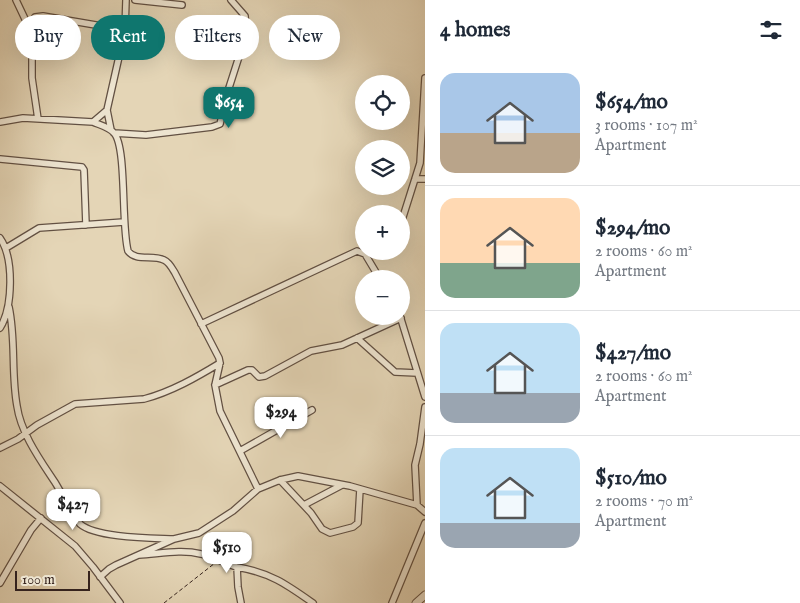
<!DOCTYPE html>
<meta charset="utf-8">
<style>
:root{--surface:#fff;--page:#f2f2f3;--text:#1f2937;--muted:#747a83;--line:#e0e1e3;--accent:#0f766e}
body{margin:0;font-family:"IM FELL English",serif;background:var(--page);color:var(--text);height:100vh;display:flex;flex-direction:column;font-size:19px;white-space:nowrap}
*{box-sizing:border-box;margin:0}
p{font-size:16px;color:var(--muted)}
.icon{flex:none;width:28px;height:28px;fill:none;stroke:currentColor;stroke-width:2;stroke-linecap:round;stroke-linejoin:round}
.map{position:relative;flex:1;overflow:hidden}
.drawer{display:flex;flex-direction:column;background:var(--surface);width:375px}
.drawer>*{flex:none}
.hud{position:absolute;left:15px;top:15px;width:335px;height:45px;display:flex;gap:10px}
.tools{position:absolute;left:355px;top:75px;display:grid;gap:10px}
.tools a{display:grid;place-items:center;width:55px;height:55px;border-radius:50%;background:var(--surface);box-shadow:0 5px 20px #0002;font-size:25px}
.scale{position:absolute;left:15px;bottom:12px;width:75px;box-sizing:border-box;padding-left:5px;border:2px solid #36231d;border-top:0;font-size:14px;line-height:18px;white-space:nowrap;color:#36231d;-webkit-text-stroke:4px #ede4d0;paint-order:stroke}
.price{position:absolute;translate:-50% -42px;padding:0 11px;border-radius:10px;background:#fff;color:#222;font-size:16px;line-height:32px;filter:drop-shadow(0 1px 2px #0008)}
.price::after{content:'';position:absolute;left:50%;top:30px;width:15px;height:11px;margin-left:-8px;background:inherit;clip-path:polygon(0 0,100% 0,50% 100%)}
.price.on{background:var(--accent);color:#fff}
ul{padding:0;list-style:none}
li{display:flex;align-items:center;gap:15px;height:125px;padding:0 15px}
li+li{border-top:1px solid var(--line)}
li span{display:grid;place-items:center;flex:none;width:140px;height:100px;border-radius:15px;color:#555}
li>.icon{margin-inline-start:auto}
span .icon{width:60px;height:60px;fill:#fffc;stroke-width:1}
li b{font-size:21px}
h2{display:flex;justify-content:space-between;align-items:center;height:60px;padding:0 15px;font-size:21px}
.tag{padding:0 18px;border-radius:22px;background:var(--surface);box-shadow:0 5px 20px #0002;font-size:18px;line-height:45px}
.tag.on{background:var(--accent);color:#fff}
main{display:flex;flex:1;min-height:0}
.map>svg:first-child{display:block}
</style>
<main>
<div class="map">
<svg width="425" height="603" viewBox="0 0 425 603">
<rect width="100%" height="100%" fill="#e4d5b6"/>
<filter id="stains"><feTurbulence type="fractalNoise" baseFrequency=".004" numOctaves="4"/><feColorMatrix values="0 0 0 0 .2 0 0 0 0 .09 0 0 0 0 .02 0 0 0 .5 -.17"/></filter>
<radialGradient id="worn" r=".72"><stop offset=".6" stop-color="#630" stop-opacity="0"/><stop offset="1" stop-color="#630" stop-opacity=".3"/></radialGradient>
<g fill="none" stroke-linecap="round" stroke-linejoin="round">
<g stroke="#625043" stroke-width="8">
<path id="minor" d="M16,0l9,19 7,25v34l6,41
M135,0l47,5
M28,28l7,-11 8,-1 82,14
M107,110l4,20
M0,122l23,-4 70,4 14,-12 18,-80 1,-30
M93,122c7,3 16,5 21,11 13,14 7,93 14,118 8,11 25,3 36,9 5,2 8,8 11,13l44,85 1,5 -5,22 5,26 38,78 22,-9 18,-4 52,10 67,19 8,7
M114,133l32,2 66,-8 8,-3 7,-30 16,-50 3,-17 -1,-11 -14,-16
M0,159l82,8 2,3 2,55
M415,179h10
M402,220l18,-57 5,-85
M0,238c14,20 13,69 0,90
M6,248l33,-20 85,-6
M9,307c7,33 2,66 8,99 4,28 24,55 39,78 8,14 16,27 24,40 16,14 72,14 94,15
M400,316l25,81
M201,324l156,-73 8,3 15,25
M357,338l38,34 22,1
M215,385l33,-15h4l7,7 6,-1 46,-25 31,-6 59,-27
M0,448l18,-9 19,-14 38,-21 69,-5c27,-7 53,-22 76,-36
M240,451l72,-41
M280,480l31,33 11,16 8,4 23,-6 5,-4 2,-34
M0,486l75,60 18,21 27,36
M304,505l38,-20
M417,505l-2,-40 5,-21 5,-37
M139,555c20,-1 42,-6 62,-1 13,2 24,10 36,13 34,6 49,17 76,36
M237,567l1,20 3,16
M100,577l9,-8 7,-4 58,-26 25,-6 34,-22 25,-22
M0,583l31,-53 10,-12
M392,603l33,-80"/>
</g>
<g stroke="#625043" stroke-width="9">
<path id="tertiary" d="M416,603l9,-8"/>
</g>
<path stroke="#36231d" stroke-width="1" stroke-dasharray="4 2.5" stroke-linecap="butt" d="M164,603l51,-40"/>
<use href="#minor" stroke="#ede4d0" stroke-width="5.5"/>
<use href="#tertiary" stroke="#ede4d0" stroke-width="7"/>
</g>
<rect width="100%" height="100%" filter="url(#stains)"/>
<rect width="100%" height="100%" fill="url(#worn)"/>
</svg>
<div class="tools">
<a><svg class="icon" aria-label="locate" viewBox="0 0 24 24"><circle cx="12" cy="12" r="6"/><path d="M12 2v4M12 18v4M2 12h4M18 12h4"/></svg></a>
<a><svg class="icon" aria-label="layers" viewBox="0 0 24 24"><path d="M12 4l9 5-9 5-9-5zM3 14l9 5 9-5"/></svg></a>
<a>+</a>
<a>−</a>
</div>
<div class="scale">100 m</div>
<b class="price on" style="left:229px;top:129px">$654</b>
<b class="price" style="left:281px;top:439px">$294</b>
<b class="price" style="left:73px;top:531px">$427</b>
<b class="price" style="left:227px;top:574px">$510</b>
<div class="hud">
<a class="tag">Buy</a>
<a class="tag on">Rent</a>
<a class="tag">Filters</a>
<a class="tag">New</a>
</div>
</div>
<section class="drawer">
<h2>4 homes<svg class="icon" aria-label="filters" viewBox="0 0 24 24"><path d="M4 7h16M4 17h16"/><circle cx="9" cy="7" r="2"/><circle cx="15" cy="17" r="2"/></svg></h2>
<ul>
<li><span style="background:linear-gradient(#a9c7e8 60%,#b9a48a 0)"><svg class="icon" aria-label="home" viewBox="0 0 24 24"><path d="M3 11l9-7 9 7M6 9v11h12V9"/></svg></span><div><b>$654/mo</b><p>3 rooms · 107 m²</p><p>Apartment</p></div></li>
<li><span style="background:linear-gradient(#ffd9b3 65%,#7fa58c 0)"><svg class="icon" aria-label="home" viewBox="0 0 24 24"><path d="M3 11l9-7 9 7M6 9v11h12V9"/></svg></span><div><b>$294/mo</b><p>2 rooms · 60 m²</p><p>Apartment</p></div></li>
<li><span style="background:linear-gradient(#bfe0f5 70%,#9aa5b1 0)"><svg class="icon" aria-label="home" viewBox="0 0 24 24"><path d="M3 11l9-7 9 7M6 9v11h12V9"/></svg></span><div><b>$427/mo</b><p>2 rooms · 60 m²</p><p>Apartment</p></div></li>
<li><span style="background:linear-gradient(#bfe0f5 75%,#9aa5b1 0)"><svg class="icon" aria-label="home" viewBox="0 0 24 24"><path d="M3 11l9-7 9 7M6 9v11h12V9"/></svg></span><div><b>$510/mo</b><p>2 rooms · 70 m²</p><p>Apartment</p></div></li>
</ul>
</section>
</main>
